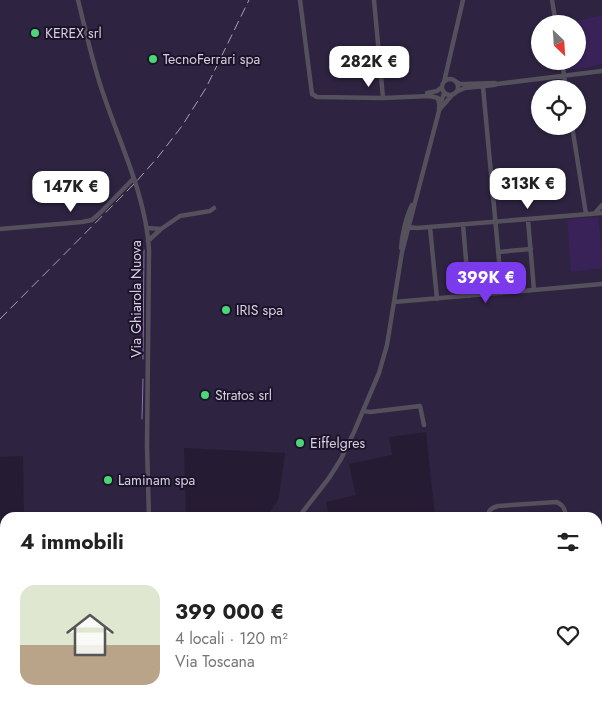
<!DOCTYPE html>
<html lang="it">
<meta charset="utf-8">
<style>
:root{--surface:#fff;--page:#f2f2f2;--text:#222;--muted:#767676;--accent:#7c3aed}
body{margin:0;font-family:Jost,sans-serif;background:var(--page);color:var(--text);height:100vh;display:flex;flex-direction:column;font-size:19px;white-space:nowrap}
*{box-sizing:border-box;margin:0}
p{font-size:16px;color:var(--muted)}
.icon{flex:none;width:28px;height:28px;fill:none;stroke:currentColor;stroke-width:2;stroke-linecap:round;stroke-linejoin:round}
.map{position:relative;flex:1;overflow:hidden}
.details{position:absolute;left:0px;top:512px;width:602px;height:196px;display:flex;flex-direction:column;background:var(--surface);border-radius:15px 15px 0 0;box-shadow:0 1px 4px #0004}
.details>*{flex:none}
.needle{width:32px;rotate:155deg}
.controls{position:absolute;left:531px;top:15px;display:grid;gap:10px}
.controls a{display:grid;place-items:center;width:55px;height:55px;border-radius:50%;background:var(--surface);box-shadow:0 1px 4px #0004;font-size:25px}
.price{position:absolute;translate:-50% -42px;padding:0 11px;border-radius:10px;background:#fff;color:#222;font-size:16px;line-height:32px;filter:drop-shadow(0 1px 2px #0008)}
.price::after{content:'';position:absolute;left:50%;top:30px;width:15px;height:11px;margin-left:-8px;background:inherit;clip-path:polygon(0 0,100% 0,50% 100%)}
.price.active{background:var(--accent);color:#fff}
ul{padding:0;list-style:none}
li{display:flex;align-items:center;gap:15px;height:125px;padding:0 20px}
li span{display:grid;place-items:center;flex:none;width:140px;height:100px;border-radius:15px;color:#555}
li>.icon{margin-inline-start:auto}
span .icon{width:60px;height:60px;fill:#fffc;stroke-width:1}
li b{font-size:21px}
h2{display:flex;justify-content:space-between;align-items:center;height:60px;padding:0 20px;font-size:21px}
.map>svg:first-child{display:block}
</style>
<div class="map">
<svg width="602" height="708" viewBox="0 0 602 708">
<rect width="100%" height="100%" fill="#251c33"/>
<path fill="#2e2340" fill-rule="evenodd" d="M0,0h602v15l-42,9h-20v37h26l1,9 21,-2 14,-4v640l-4,-1v-185l-163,-1 -9,-85 -37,5 3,18 -43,9 7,31 -30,7 3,15h-63l11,-15 2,-5 6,-44 -101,-5 2,69h-162l-1,-61 -23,1zM540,89h38v37h-38z
M0,565h5v143h-5z"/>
<path fill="#382257" d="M602,15v49l-14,4 -21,2 -1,-9h12v-37h-18z
M598,217l4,36v15l-31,4 -4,-53z
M598,703l4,1v4h-118l-15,-4z
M201,704h66v4h-66z"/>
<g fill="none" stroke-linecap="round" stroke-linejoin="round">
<path stroke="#8a74ac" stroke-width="1" d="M143,359l1,-109
M142,419l1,-40
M0,565l5,1
M466,704l16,4"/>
<path stroke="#54505c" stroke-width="4.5" d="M78,0c8,32 15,65 26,96 17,50 42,101 45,154l-2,197 2,71
M300,0l12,94 5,3 66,1 47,-2 8,2 1,6
M374,0l9,98
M552,0l4,24
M562,61l4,28
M442 87a8 8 0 1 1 16 0a8 8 0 1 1-16 0Z
M444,82l19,-82
M457,82l3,2h4l31,-1
M483,87l19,206
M456,92l9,-4 29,-3 3,-1 105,-13
M427,93l10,-2 5,-4
M439,110l13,-15
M572,126l14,88
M595,213l7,-8
M528,220l6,70
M463,224l6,72
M408,227l9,1 185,-15
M430,227l7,72
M147,228l14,1
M0,229l82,-7 10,-2 8,-7 33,-34
M148,241l13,-12 19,-13 30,-5 4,-3
M401,248c1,-12 5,-32 11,-43
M498,252l33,-3
M394,302l208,-18
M364,411l6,1 50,-6 4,19
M298,518l31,-40 12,-19 13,-27 25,-59 8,-28 15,-93 37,-141c-1,-6 4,-12 5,-18
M488,518c0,-8 3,-10 10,-12l58,-4c7,2 10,9 10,16
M598,552h4
M0,578l4,130
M598,646l4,1
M598,689l4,1v4
M598,700l4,1
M425,704l17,4
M153,708l4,-4"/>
<path stroke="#a8a2b3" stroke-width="1" stroke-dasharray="10 5" stroke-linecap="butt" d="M0,319l135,-136 23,-26 24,-31 24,-38 43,-88"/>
</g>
<g fill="#4bd677" stroke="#1b1329" stroke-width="2">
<circle cx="35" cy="33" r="5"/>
<circle cx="153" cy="59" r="5"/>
<circle cx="226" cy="310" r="5"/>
<circle cx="205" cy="395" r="5"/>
<circle cx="300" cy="443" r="5"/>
<circle cx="108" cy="480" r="5"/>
</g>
<g text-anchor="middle" stroke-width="4" stroke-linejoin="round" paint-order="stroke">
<g font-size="14" fill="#d6d1e0" stroke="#1b1329" text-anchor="start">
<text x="45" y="38">KEREX srl</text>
<text x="163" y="64">TecnoFerrari spa</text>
<text x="236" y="315">IRIS spa</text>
<text x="215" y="400">Stratos srl</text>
<text x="310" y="448">Eiffelgres</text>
<text x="118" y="485">Laminam spa</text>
</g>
<g font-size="14" fill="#d6d1e0" stroke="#1b1329">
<text transform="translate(136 299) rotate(-90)" y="5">Via Ghiarola Nuova</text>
</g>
</g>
</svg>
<div class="controls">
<a><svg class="needle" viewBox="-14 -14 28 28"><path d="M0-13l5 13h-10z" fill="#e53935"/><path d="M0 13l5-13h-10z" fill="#767676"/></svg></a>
<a><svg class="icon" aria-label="locate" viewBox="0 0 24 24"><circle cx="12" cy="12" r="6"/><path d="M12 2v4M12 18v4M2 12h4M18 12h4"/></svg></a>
</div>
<b class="price" style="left:369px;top:88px">282K €</b>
<b class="price" style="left:528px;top:210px">313K €</b>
<b class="price" style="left:71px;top:213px">147K €</b>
<b class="price active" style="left:486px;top:304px">399K €</b>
<section class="details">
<h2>4 immobili<svg class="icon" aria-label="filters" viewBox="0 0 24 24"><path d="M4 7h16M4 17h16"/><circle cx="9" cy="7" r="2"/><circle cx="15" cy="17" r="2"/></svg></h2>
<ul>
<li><span style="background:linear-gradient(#dfe7d0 60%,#b9a48a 0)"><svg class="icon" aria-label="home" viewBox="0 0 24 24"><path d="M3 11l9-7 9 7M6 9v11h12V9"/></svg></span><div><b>399 000 €</b><p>4 locali · 120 m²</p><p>Via Toscana</p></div><svg class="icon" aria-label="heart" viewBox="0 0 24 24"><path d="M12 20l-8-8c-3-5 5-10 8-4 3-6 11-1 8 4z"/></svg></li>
</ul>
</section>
</div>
